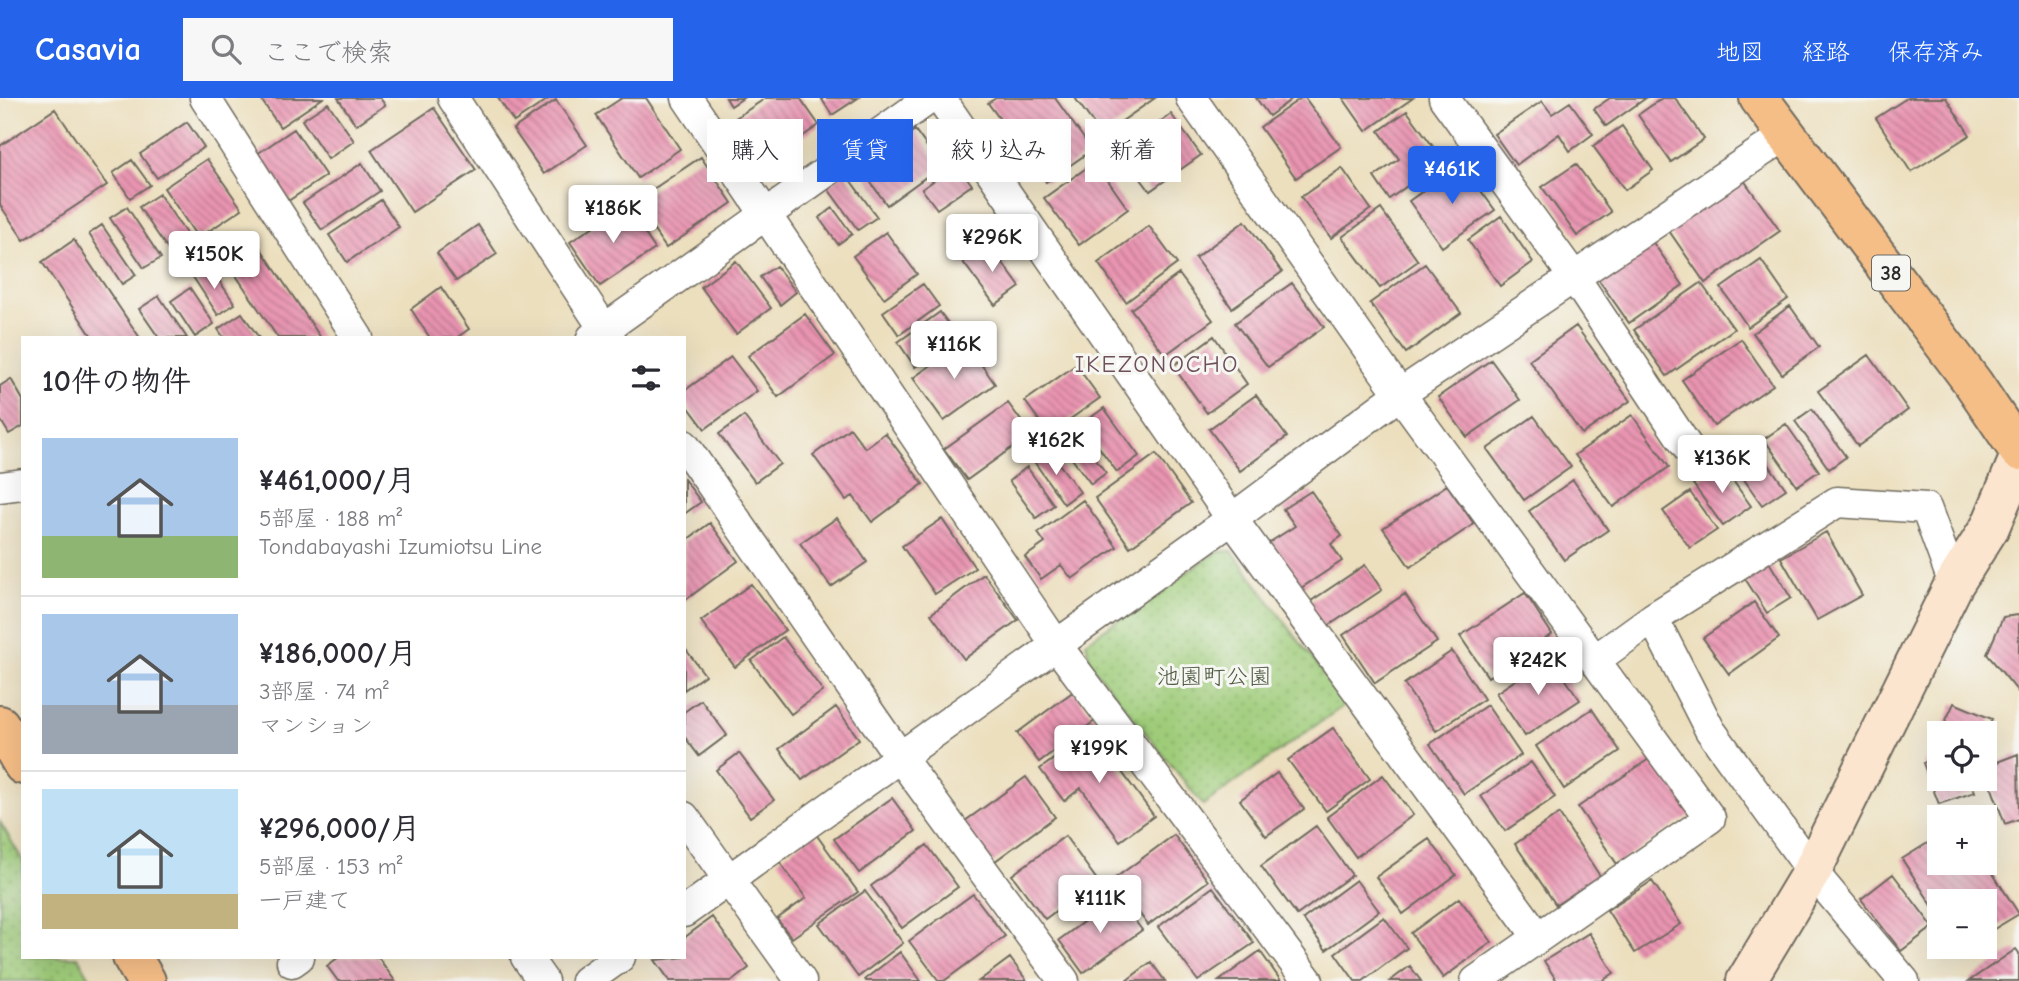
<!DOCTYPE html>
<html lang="ja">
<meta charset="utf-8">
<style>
:root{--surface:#fff;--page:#f7f7f7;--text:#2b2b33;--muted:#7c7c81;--line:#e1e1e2;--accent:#2563eb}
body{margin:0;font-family:"Comic Neue","Klee One",sans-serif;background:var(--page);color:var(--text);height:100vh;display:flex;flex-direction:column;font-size:26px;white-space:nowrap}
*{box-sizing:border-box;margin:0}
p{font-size:23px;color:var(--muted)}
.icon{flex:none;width:38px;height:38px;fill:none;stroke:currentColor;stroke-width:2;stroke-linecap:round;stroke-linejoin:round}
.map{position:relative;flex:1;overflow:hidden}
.side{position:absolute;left:21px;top:238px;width:665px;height:623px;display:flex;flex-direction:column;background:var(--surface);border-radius:0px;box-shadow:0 7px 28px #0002}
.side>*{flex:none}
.guide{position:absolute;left:707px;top:21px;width:665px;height:63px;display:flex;gap:14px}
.tools{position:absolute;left:1927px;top:623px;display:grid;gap:14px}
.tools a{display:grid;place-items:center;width:70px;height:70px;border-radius:0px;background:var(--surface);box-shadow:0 7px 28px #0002;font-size:35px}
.price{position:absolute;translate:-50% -60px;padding:0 16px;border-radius:7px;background:#fff;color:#222;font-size:23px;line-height:46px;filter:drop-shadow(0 2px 4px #0008)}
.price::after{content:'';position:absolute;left:50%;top:42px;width:21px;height:16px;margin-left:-10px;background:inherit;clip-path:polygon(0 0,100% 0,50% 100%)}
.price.active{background:var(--accent);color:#fff}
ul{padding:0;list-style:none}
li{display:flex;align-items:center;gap:21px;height:175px;padding:0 21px}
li+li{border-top:2px solid var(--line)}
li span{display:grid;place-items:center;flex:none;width:196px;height:140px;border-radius:0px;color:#555}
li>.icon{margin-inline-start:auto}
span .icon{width:84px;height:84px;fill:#fffc;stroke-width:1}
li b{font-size:30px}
h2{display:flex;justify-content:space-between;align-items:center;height:84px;padding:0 21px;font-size:30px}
.pill{padding:0 24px;border-radius:0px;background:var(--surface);box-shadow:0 7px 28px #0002;font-size:24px;line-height:63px}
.pill.active{background:var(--accent);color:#fff}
header{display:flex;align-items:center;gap:42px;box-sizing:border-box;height:98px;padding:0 35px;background:var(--accent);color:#fff}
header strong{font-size:33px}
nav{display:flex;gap:38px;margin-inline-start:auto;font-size:24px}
.search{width:490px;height:63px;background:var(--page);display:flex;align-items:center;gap:18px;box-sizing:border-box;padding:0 24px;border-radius:0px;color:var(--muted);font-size:26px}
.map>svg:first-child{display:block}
</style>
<header>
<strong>Casavia</strong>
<div class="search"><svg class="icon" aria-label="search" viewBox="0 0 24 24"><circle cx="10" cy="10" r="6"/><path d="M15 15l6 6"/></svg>ここで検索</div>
<nav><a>地図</a><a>経路</a><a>保存済み</a></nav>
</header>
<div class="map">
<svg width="2019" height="883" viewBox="0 0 2019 883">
<defs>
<pattern id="park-dots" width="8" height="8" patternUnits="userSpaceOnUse" patternTransform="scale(1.75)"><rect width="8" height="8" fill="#9fcc79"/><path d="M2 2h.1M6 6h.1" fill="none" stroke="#89af69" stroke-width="1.8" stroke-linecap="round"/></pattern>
<pattern id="building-back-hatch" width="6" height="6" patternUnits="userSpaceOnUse" patternTransform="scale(1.75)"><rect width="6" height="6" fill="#e994b1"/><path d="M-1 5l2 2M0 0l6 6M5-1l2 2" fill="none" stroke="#bd7990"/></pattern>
</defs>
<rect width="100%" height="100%" fill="#f6f6f2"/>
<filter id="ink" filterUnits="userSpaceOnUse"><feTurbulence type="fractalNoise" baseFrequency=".0143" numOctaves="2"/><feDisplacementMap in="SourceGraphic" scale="14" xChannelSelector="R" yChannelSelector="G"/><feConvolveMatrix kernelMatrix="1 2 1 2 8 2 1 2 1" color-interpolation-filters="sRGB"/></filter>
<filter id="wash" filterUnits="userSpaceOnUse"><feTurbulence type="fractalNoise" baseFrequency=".00686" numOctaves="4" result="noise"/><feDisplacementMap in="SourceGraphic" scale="28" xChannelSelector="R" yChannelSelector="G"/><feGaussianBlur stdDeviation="1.57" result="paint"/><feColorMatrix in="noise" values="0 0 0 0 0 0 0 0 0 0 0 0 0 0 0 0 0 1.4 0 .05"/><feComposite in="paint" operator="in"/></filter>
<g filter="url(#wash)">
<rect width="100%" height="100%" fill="#ecdfbe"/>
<path fill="url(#park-dots)" stroke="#657c52" stroke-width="2" d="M1232,453l114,153 -143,101 -113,-142 -4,-21 131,-90z
M0,724l23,39v96h55l14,24h-92z"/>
<g id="blocks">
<path fill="url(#building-back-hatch)" d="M260,0h63l-43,29z
M338,0h42l5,7 -29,20z
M498,0h52l-36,24z
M622,0h24l34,51 -42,29 -42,-63z
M726,0h17l-12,8z
M766,0h34l19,27 -55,38 -30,-44z
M821,0h37l-26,17z
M996,0h59l37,52 -46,32 -58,-79z
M1075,0h80l-53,37z
M1256,0h37l-24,18z
M1301,0h4l36,49 -45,31 -36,-51z
M1343,0h70l-47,33z
M1610,0h36l-40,28 -12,-17z
M1662,0h13l29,41 -33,23 -33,-47z
M1907,0h39l24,37 -59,37 -35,-54z
M556,2l31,45 -43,29 -31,-45z
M1542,3l10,13 18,-12 23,32 -23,17 -11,-17 -43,31 -22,-31z
M328,5l26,38 -26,18 -26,-39z
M434,10l42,62 -64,42 -41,-62z
M55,11l52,76 -83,55 -24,-35v-59z
M1407,13l36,49 -54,39 -15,-22 25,-18 -20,-28z
M1171,16l30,41 -51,36 -30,-40z
M187,24l17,25 -47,31 -17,-24z
M1622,28l31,44 -28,20 -32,-44z
M294,31l32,47 -38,25 -31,-47z
M915,32l26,36 -54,39 -26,-36z
M701,59l31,46 -66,45 -32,-46z
M207,61l35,50 -44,29 -34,-50z
M132,62l18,25 -20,13 -17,-25z
M1095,64l33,47 -49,36 -35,-47z
M362,65l18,28 -58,39 -19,-27z
M957,66l15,21 -35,24 -15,-20z
M1461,66l34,46 -53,37 -33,-46z
M1576,66l35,48 -34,24 -35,-49z
M1342,70l29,41 -40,29 -30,-41z
M845,75l32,44 -19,13 -32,-44z
M1741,78l39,55 -75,52 -38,-55z
M159,96l30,44 -20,13 -30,-44z
M381,102l18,27 -52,35 -18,-27z
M626,107l29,44 -55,37 -30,-44z
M127,109l34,51 -17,10 -34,-50z
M833,110l19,26 -14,10 -19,-26z
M1381,111l37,52 -38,27 -38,-51z
M1501,118l32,46 -33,24 -32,-46z
M1245,123l37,51 -50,36 -37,-50z
M102,127l34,50 -14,9 -33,-50z
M478,127l19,29 -41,27 -19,-28z
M1149,128l28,38 -51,38 -28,-39z
M886,134l31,42 -33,24 -31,-42z
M253,139l68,101h-43l-55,-82z
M74,142l66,98h-47l-51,-76z
M1652,143l31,44 -54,38 -31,-44z
M989,146l31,43 -25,18 -32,-43z
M1761,162l27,39 -40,28 -27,-39z
M736,163l35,47 -35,26 -35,-47z
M1425,166l36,49 -55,40 -36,-50z
M209,168l26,38 -17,11 -25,-38z
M776,168l20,26 -16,13 -20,-28z
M1179,176l34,46 -48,35 -34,-46z
M1292,185l32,44 -56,40 -33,-44z
M1701,185l33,46 -67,47 -33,-46z
M923,186l16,22 -40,29 -16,-23z
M441,189l28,42 -13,9h-26l-19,-29z
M190,190l24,36 -19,13 -24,-36z
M159,198l28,42h-28l-20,-29z
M1790,208l29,41 -37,27 -29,-41z
M940,214l18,25 -43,30 -17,-25z
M242,215l17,25h-35l-6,-9z
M805,216l30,41 -57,42 -30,-41z
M1576,228l54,75 -48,33 -53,-74z
M1214,238l33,48 -40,29 -34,-47z
M1741,241l32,46 -59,41 -32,-46z
M965,243l30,43 -51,37 -31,-43z
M1869,257l39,55 -50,36 -40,-55z
M731,259l26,34 -52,38 -21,-28v-10z
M1491,262l29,40 -53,37 -29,-40z
M1076,267l24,33 -51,36 -24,-33z
M11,281l12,21v26l-14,8 -9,-15v-33z
M1256,297l31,42 -47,34 -31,-42z
M1008,305l23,31 -64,46 -23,-31z
M1104,310l35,48 -22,16 -35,-48z
M1812,311l34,48 -17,12 -34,-48z
M1632,317l37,52 -56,40 -38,-52z
M744,318l36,48 -25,18 -36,-48z
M1534,318l37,51 -47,33 -37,-51z
M1786,326l33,47 -22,15 -33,-47z
M850,330l15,20 20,-15 38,51 -51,38 -19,-26 -7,4 -33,-45z
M1077,335l29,40 -15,11 -30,-40z
M1752,343l34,48 -24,16 -33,-47z
M1048,351l32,43 -16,12 -31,-44z
M1156,356l35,49 -61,44 -35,-49z
M1721,366l30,42 -28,20 -30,-42z
M1027,369l27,38 -18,13 -27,-37z
M684,381l17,23 -17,12z
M1573,382l35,50 -44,30 -35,-49z
M1447,387l27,39 -64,43 -27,-39z
M1311,393l31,45 -11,8 11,17 -44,29 -31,-46 28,-18 -12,-17z
M1690,394l27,38 -27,18 -27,-37z
M1083,402l34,47 -45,32 -11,-14 -20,14 -16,-22 20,-14 -7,-10z
M837,420l30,44 -36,25 -31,-44z
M942,421l33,49 -40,26 -33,-48z
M710,425l28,38 -54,40v-59z
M1826,434l36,63 -45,25 -36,-62z
M1769,464l22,36 -24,15 -23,-36z
M1365,467l17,25 -57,38 -17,-25z
M984,476l34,46 -54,39 -33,-45z
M751,486l34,46 -50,37 -34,-46z
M1525,495l27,41 -64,43 -28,-41z
M1405,496l32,48 -62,41 -32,-48z
M1754,504l25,36 -50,36 -26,-36z
M2019,517v78l-32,-39 16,-37z
M783,539l40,54 -32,23 -40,-53z
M684,549l21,28 -21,15z
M1452,553l32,48 -48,32 -32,-47z
M1550,559l30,43 -55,36 -29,-43z
M1074,593l22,29 -57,42 -22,-29z
M701,602l26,35 -28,21 -15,-20v-24z
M1954,605l38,16 -7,14h-45z
M1487,607l34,50 -57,39 -34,-50z
M836,609l23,32 -57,41 -23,-31z
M1592,611l28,42 -56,38 -28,-43z
M1333,630l37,51 -44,32 -38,-51z
M1092,633l62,85 -34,25 -39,-53 -17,13 -24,-32z
M739,655l35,47 -24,17 -34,-47z
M2018,656l1,65 -14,5 -21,-57z
M1655,657l38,58 -76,51 -39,-57z
M1939,659v22h31l5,13 -36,12 -16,-41z
M1531,664l24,35 -50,34 -24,-35z
M1277,675l27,36 -38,27 -26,-36z
M1383,677l30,40 -57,42 -29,-40z
M1026,679l29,40 -64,47 -30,-40z
M892,700l24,33 -57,42 -25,-34z
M1559,716l41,62 -44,29 -41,-61z
M1316,728l36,49 -55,40 -36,-49z
M815,735l43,59 -66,46 -15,-19 29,-21 -28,-38z
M1174,737l34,46 -60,44 -34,-46z
M1065,738l32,44 -52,39 -33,-44z
M1939,738v27h45v-3l35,54 -35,21v-34h-45v15l-37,-57z
M1429,741l27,36 -53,39 -27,-37z
M927,747l31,42 -56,41 -31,-42z
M1893,776l40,53 -32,24 -40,-52z
M1356,782l23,31 -53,39 -23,-31z
M1652,783l29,43 -46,29 -28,-43z
M1213,789l41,56 -56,38 -40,-54z
M865,793l38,52 -45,34 -39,-53z
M973,796l32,42 -61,45h-5l-30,-40z
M1117,799l25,33 -59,43 -24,-33z
M1459,800l33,44 -49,36 -32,-45z
M712,819l37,51 -17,13h-62l-15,-21 29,-3v-19z
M1384,819l23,31 -44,33h-8l-20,-28z
M1589,835l25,40 -12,8h-45l-13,-20z
M2016,851l3,4v28h-50z
M1260,853l21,30h-62z
M900,854l21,29h-55l-1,-2z
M339,859h39l17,24h-57l-11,-15z
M1010,860l17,23h-48z
M1151,864l14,19h-39z
M1410,868l11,15h-31z"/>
</g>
</g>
<g filter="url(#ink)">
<use href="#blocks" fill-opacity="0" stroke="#6f6a5e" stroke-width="2"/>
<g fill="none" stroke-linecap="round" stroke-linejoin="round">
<g stroke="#6f6a5e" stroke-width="33">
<path id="street" d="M205,0l153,240
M453,0l157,240
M687,0l370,548 251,335
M940,0l292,421 306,418
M1191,0l209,296 310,424 -234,163
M1444,0l130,179 116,174
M592,240l338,-240
M684,347l216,312 164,224
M0,389l23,-3
M1595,562l58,-42
M684,719l117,164
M684,814l548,-393 168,-125 386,-259
M526,859l17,24
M292,864l7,-5
M586,883l34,-24
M1904,883l-92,-110 -102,-141 -57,-112 184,-116 89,6 28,76"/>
</g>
<g stroke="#6f6a5e" stroke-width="42">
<path id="secondary" d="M1746,883l66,-110 142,-287 36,-57 29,-69"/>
</g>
<g stroke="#6f6a5e" stroke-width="42">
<path id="primary" d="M1759,0l214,285 46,68
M0,627l23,40
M132,859l14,24"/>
</g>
<use href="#street" stroke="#fff" stroke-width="30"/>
<use href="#secondary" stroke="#fbe5cf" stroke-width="38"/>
<use href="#primary" stroke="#f6be87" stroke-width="38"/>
</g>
</g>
<g text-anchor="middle" stroke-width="6" stroke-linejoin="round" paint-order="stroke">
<rect fill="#f6f6f2" stroke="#686867" stroke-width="2" x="1872" y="157.5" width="38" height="35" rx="5"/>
<g font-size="21" font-weight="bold" fill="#2b2b2b">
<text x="1891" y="182">38</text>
</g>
<g font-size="23" fill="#4e5b42" stroke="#f6f6f2">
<text x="1214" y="586">池園町公園</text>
</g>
<g font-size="24" letter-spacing="2" fill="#6e505a" stroke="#f6f6f2">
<text x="1157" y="274">IKEZONOCHO</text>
</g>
</g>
</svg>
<div class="tools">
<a><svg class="icon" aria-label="locate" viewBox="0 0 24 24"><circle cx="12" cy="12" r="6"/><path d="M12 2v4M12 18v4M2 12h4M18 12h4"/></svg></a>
<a>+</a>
<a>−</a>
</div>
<b class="price active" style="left:1452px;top:108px">¥461K</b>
<b class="price" style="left:613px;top:147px">¥186K</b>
<b class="price" style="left:992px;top:176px">¥296K</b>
<b class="price" style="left:214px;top:193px">¥150K</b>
<b class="price" style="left:954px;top:283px">¥116K</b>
<b class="price" style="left:1056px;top:379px">¥162K</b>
<b class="price" style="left:1722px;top:397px">¥136K</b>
<b class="price" style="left:1538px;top:599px">¥242K</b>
<b class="price" style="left:1099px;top:687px">¥199K</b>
<b class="price" style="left:1100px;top:837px">¥111K</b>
<div class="guide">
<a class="pill">購入</a>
<a class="pill active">賃貸</a>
<a class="pill">絞り込み</a>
<a class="pill">新着</a>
</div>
<section class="side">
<h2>10件の物件<svg class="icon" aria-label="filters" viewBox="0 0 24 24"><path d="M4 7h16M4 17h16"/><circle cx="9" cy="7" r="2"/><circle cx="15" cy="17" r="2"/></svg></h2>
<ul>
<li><span style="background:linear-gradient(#a9c7e8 70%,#8fb573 0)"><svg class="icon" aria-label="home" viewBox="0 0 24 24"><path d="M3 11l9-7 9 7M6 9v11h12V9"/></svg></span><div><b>¥461,000/月</b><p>5部屋 · 188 m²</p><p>Tondabayashi Izumiotsu Line</p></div></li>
<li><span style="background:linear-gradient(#a9c7e8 65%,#9aa5b1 0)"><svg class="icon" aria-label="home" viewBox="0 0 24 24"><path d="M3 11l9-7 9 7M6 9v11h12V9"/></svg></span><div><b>¥186,000/月</b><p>3部屋 · 74 m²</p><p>マンション</p></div></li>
<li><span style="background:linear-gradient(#bfe0f5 75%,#c2b280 0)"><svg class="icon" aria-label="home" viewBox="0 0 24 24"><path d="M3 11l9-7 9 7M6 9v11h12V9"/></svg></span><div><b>¥296,000/月</b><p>5部屋 · 153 m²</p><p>一戸建て</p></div></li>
</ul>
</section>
</div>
